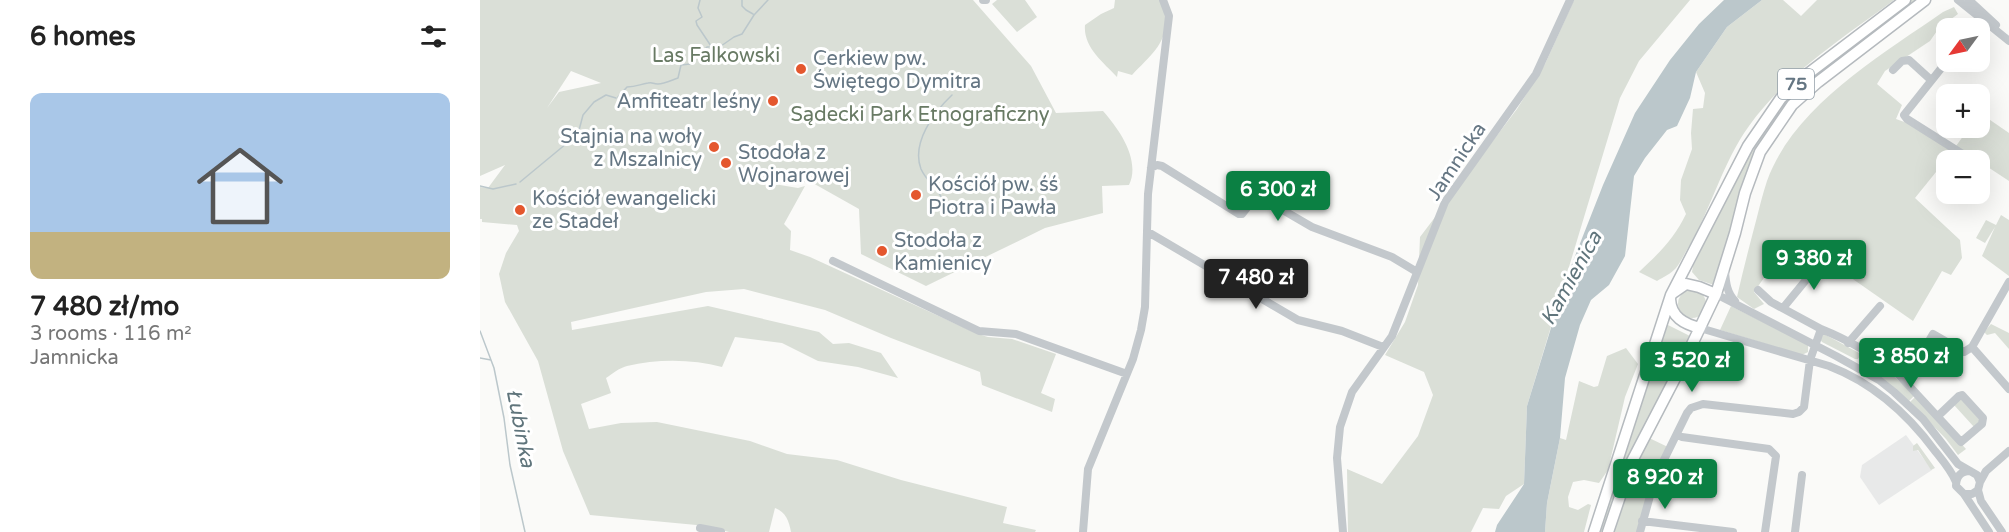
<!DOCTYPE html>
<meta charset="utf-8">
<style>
:root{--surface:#fff;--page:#f2f2f2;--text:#222;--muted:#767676;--accent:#0b8043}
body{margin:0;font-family:"Varela Round",sans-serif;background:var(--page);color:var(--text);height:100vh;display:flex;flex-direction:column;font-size:22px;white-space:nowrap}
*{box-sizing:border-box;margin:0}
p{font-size:20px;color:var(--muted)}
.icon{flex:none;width:33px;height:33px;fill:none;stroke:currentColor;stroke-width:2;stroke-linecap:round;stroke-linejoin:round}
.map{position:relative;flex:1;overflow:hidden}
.side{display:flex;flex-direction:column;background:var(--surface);width:480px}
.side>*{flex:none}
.needle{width:39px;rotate:237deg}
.fabs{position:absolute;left:1456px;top:18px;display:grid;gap:12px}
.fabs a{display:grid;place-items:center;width:54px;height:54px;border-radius:12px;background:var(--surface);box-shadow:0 6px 24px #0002;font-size:30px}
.price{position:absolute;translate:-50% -51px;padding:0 14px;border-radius:6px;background:var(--accent);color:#fff;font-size:20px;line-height:39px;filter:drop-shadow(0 2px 3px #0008)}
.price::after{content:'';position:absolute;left:50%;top:36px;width:18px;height:14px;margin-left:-9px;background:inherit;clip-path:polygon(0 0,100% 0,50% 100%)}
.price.on{background:#222;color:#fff}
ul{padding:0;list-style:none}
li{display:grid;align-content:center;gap:12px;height:318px;padding:0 30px}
li span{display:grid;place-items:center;height:186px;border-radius:12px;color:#555}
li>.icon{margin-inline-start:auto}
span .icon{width:108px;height:108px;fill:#fffc;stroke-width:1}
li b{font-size:26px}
h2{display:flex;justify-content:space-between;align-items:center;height:72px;padding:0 30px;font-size:26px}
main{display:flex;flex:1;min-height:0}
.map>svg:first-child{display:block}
</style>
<main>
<section class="side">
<h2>6 homes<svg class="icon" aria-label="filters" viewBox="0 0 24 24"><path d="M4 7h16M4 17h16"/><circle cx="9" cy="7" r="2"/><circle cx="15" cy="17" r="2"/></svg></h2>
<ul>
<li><span style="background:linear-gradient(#a9c7e8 75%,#c2b280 0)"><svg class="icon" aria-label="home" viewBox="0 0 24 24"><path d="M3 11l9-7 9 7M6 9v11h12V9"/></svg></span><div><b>7 480 zł/mo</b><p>3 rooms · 116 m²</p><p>Jamnicka</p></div></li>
</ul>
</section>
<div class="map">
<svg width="1529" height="532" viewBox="0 0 1529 532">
<rect width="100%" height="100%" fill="#fafaf8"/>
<path fill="#e8e9e9" d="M1426,435l26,35 -53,35 -19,-28 2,-12z"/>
<path fill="#dadfd7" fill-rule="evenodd" d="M0,0h493l58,66 25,47 47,-2c16,18 38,49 26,74l-27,1 1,27 -58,15 -119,58 -65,-32 -2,-45 -48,-27 -43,1 30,5 7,-2 -21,38 7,7 -1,19 20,7 168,77 10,3 24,2 44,15 -15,39 14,6 -3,13 -70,-27 -2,-13 -89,-34 -66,-28 -81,-21 -38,3 -135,30 1,8 136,-24 111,26 14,12 16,-1 32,10 17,25 -40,-11 -40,-6 -36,-18 -47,-6 -13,30c-30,-8 -65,-8 -95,-1 -8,2 -15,8 -21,12l5,15 -30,11 8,25 32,-6 36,-1 93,19 37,13 50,6 64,20 106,27 -4,16 33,7 -1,2h-244c-2,-11 -5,-20 -16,-24l-6,24h-40l-22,-6 -117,-11 -27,-64 -25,-90 -33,-59 -6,-28 7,-21 13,-22 -2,-6 -35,-3v-3h-2v-32l8,1 17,-23 -25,11zM91,71l30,12 -42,9 -12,16z
M517,0h28l12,17 -20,15 -25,-28z
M635,0h45c16,36 -5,51 -28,75l-14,-4 -1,6c-14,-15 -34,-30 -32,-52l16,-11 13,-6z
M1094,0h116l-51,61 -19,37 -93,308 -3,78 -18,12 -7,13 -16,-1 -12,24h-123l-1,-63 35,15 36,-48 15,-41 -9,-23 -39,-17 20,-33 13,-37 2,-48 97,-128 28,-45z
M1282,0h21l18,16 16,-16h77c-51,38 -107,73 -145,126 -26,36 -37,80 -59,119 -5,7 -9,17 -14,23 -5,6 -13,9 -19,13l-18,-9c20,-19 35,-33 47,-58l-6,-14 1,-20 11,-31 -1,-16 2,-24 10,-1 2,-15 -9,-21 31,-45z
M1431,0h9l-111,83 -64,97 -31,105 -15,-5 -7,-8 1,-6 62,-122 28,-42 20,-20z
M1474,7l4,7 -19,14 -9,13 -45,30 -8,13 25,21 -6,14 11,4 46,28 -38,47 45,42 2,18 -11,17 -9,-4 -29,50 -66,-46 -35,-32 -13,-3 -16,11 -29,41 10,12 -10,5 -17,-12c6,-27 13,-53 20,-80 3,-12 6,-24 10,-36 27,-75 113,-125 176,-169z
M1500,113l29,20v48l-53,-35 13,-18h11z
M1521,215l8,5v56l-27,-20 13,-29 -10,16 -9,-5 10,-18 10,5z
M1198 304a14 14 0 1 1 28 0a14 14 0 1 1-28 0Z
M1251,306l77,39v7l-6,3 -82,-25z
M1186,324l24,12 -62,125 -24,71h-6z
M1511,324l18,9v16l-14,-16 -8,2 -3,-3z
M1344,334l37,20 -3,5h-3l-33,-17 -2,-3z
M1146,348l12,16 -13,33 -17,73 -9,13 -15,-3 -11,2 -5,15 1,10 9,3 10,-6 3,1 -7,27h-39l2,-29 13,-65 6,2 13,-59 15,6 4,-1 9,-30z
M1383,354l17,10 35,31 -6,6 -44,-36 -5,-5z
M1437,395l49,54 -8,6 -12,-16 -36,-37z
M1480,398l21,23 -7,6 -20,-22z
M1165,436l25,12 -15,30 -14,54h-33z
M1437,443l18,25 -4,2 -13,-20 -5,1v-5z"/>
<path fill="#bbc7cb" d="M1244,0h38l-35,27 -31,45 -6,26 -13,28 -10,4 -22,28 -11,18 -9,80 -16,29 -18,15 -11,25 -15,53 -5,60 -13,65 -2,29h-50l2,-7 27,-41 3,-78 39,-127 37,-94 32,-72 35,-53 29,-36z"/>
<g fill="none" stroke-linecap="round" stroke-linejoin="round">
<path stroke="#bbc7cb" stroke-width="1.5" d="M220,0l-2,8 4,9 -6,4 1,4 14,21
M262,0v6l4,4 7,4
M472,95c-18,17 -41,48 -31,74 4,9 11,15 17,23 5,7 7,12 15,17
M138,97l9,-10c10,0 13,-3 21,-4 6,-1 4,1 10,1 6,0 14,-4 20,-6l3,-13 9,-1 17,-17 14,-1 13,-9 8,-3 12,-19 14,-15
M40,182l58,-48 5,-19 11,-13 12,-7 10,3
M0,186l13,3 23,-5
M0,331l14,37 10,50 6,47 15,67
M0,358l11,2"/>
<g stroke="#b5babe" stroke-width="13">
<path id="major" d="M1193,293l13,-9 13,3 17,7
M1190,299c1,18 14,25 30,29
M1114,532l77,-237 77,-149 33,-48 24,-22 100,-76
M1128,532l24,-71 53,-102 31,-65 19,-61 10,-40 15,-41 32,-47 26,-23 107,-82"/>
</g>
<path stroke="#c3c8cc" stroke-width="8" d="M503,0h3
M1478,0l51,41
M1489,0l27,25
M1495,28l11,-12
M1467,61l-43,54 3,4 65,41
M1413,70l9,-9 7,-1 22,20
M671,168l6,-3 5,1 77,48h3l15,-19 55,32 80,30 25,15
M1464,196l3,-4
M668,232l150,88 44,11 41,16
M353,261l146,70 37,3 111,40
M1245,272c1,11 2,21 10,29
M1529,282l-37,65 37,42
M1278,290l13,12 50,27
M1236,294l120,62 43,24 15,12 29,27 35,45 19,11 3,7 -2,8 -6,4h-8l-8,-8c0,-10 5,-15 14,-15
M1303,308l41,-50
M1220,328l129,38c44,17 78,47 106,85 8,10 16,19 21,31
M1368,343l32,-37
M1419,375l62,67 21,-18 1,-6 -21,-23 -3,1 -21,20
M1197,434l5,3 87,12 7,7 -11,76
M1500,482l6,-11 23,-20
M1498,490l3,11 21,31
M1484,494l25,38
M1162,521l91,11
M220,528l21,4
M603,532l5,-63 45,-110 8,-29 4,-23 3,-113 21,-178 -6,-16
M863,532l-6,-74 3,-31 12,-35 40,-56 53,-134 91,-128 34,-74
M1160,532l15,-54 32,-65 4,-5 12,-4 90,10 6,-2 5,-5 6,-47 11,-31c25,10 58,28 78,46l23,-22 11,-19 31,18 8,-5
M1315,532l7,-57"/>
<use href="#major" stroke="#fff" stroke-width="10"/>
</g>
<g fill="#e4572e" stroke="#fff" stroke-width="2">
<circle cx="321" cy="69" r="6"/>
<circle cx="293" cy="101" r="6"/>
<circle cx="234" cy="147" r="6"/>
<circle cx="246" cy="163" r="6"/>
<circle cx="436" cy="195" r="6"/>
<circle cx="40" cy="210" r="6"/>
<circle cx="402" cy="251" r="6"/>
</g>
<g text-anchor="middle" stroke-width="6" stroke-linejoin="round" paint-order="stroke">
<rect fill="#fff" stroke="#939fa8" stroke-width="1.5" x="1298" y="69" width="36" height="30" rx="4.5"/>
<g font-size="18" font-weight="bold" fill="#657683">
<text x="1316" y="90">75</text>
</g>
<g font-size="20" fill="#687a64" stroke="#fff">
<text x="236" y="62">Las Falkowski</text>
<text x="440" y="121">Sądecki Park Etnograficzny</text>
</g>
<g font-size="20" fill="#657683" stroke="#fff" text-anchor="start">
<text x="333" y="65">Cerkiew pw.<tspan x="333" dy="23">Świętego Dymitra</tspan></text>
<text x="281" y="108" text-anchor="end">Amfiteatr leśny</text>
<text x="222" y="143" text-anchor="end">Stajnia na woły<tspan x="222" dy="23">z Mszalnicy</tspan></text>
<text x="258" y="159">Stodoła z<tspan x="258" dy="23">Wojnarowej</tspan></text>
<text x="448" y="191">Kościół pw. śś<tspan x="448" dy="23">Piotra i Pawła</tspan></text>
<text x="52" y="205">Kościół ewangelicki<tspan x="52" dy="23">ze Stadeł</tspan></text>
<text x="414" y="247">Stodoła z<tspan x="414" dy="23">Kamienicy</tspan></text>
</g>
<g font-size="20" fill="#657683" stroke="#fff">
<text transform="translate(976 161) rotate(-56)" y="7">Jamnicka</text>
</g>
<g font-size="21" font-style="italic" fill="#60757c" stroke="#fff">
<text transform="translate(1091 278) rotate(-61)" y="7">Kamienica</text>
<text transform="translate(41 428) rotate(79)" y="7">Łubinka</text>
</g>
</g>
</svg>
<div class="fabs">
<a><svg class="needle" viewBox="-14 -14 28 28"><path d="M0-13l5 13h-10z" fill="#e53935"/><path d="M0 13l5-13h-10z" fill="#767676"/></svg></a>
<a>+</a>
<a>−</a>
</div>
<b class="price" style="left:798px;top:222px">6 300 zł</b>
<b class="price" style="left:1334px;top:291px">9 380 zł</b>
<b class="price on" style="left:776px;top:310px">7 480 zł</b>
<b class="price" style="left:1431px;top:389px">3 850 zł</b>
<b class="price" style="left:1212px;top:393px">3 520 zł</b>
<b class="price" style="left:1185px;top:510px">8 920 zł</b>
</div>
</main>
